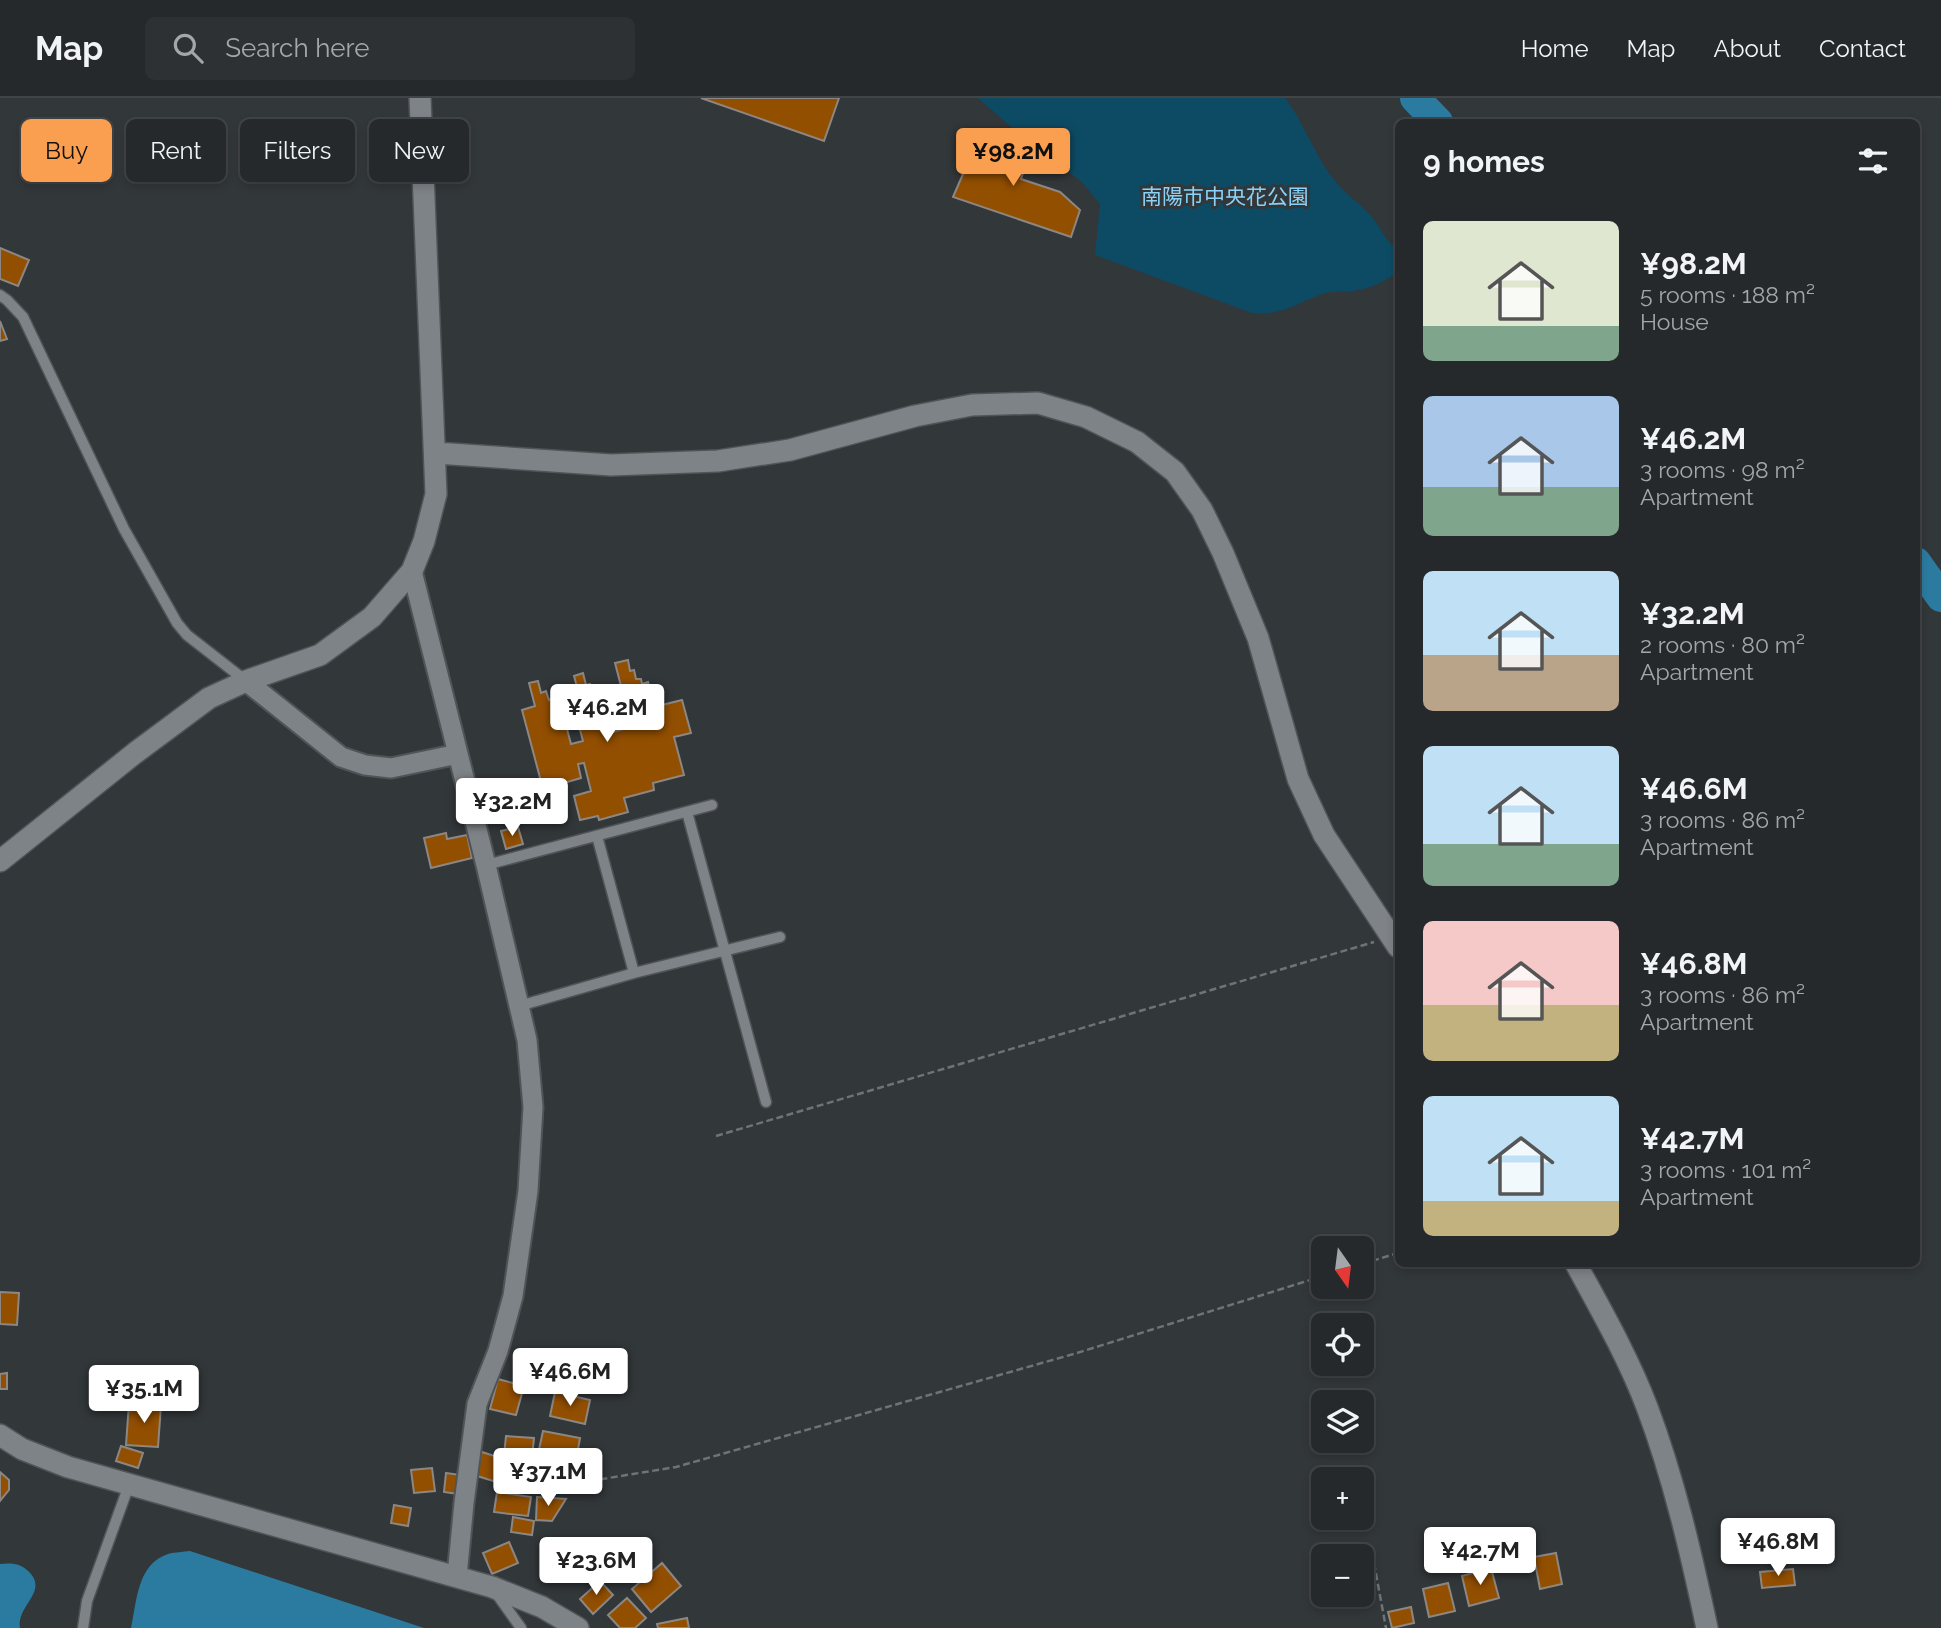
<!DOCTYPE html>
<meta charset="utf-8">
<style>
:root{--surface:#26292c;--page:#2e3134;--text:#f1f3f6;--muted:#a4a6a9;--line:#424548;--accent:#fa9f4f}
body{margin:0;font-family:Raleway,"Noto Sans JP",sans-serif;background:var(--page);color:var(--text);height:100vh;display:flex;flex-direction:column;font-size:26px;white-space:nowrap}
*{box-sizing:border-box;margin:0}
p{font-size:23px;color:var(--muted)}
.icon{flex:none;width:38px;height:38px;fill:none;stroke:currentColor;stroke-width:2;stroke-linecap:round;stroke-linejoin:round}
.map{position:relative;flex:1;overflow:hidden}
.side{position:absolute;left:1395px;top:21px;width:525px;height:1148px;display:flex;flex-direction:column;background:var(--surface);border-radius:10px;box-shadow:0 4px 10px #0003,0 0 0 2px var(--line)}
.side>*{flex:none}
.banner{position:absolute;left:21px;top:21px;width:665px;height:63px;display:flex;gap:14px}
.needle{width:46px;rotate:166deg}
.buttons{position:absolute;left:1311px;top:1138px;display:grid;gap:14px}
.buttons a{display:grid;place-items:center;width:63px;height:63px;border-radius:10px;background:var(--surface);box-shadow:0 4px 10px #0003,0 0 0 2px var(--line);font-size:35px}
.price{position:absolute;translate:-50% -60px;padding:0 16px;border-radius:7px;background:#fff;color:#222;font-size:23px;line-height:46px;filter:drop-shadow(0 2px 4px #0008)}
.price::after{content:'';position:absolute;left:50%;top:42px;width:21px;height:16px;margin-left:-10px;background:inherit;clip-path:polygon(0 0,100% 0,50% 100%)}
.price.current{background:var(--accent);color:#111}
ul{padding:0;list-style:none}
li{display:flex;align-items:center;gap:21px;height:175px;padding:0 28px}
li span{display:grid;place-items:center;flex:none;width:196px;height:140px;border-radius:10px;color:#555}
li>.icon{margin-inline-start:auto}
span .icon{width:84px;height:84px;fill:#fffc;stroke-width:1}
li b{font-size:30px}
h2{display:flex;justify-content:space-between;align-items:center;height:84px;padding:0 28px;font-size:30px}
.chip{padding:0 24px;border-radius:10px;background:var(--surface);box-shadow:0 4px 10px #0003,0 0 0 2px var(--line);font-size:24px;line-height:63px}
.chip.current{background:var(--accent);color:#111}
header{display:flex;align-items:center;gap:42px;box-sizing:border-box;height:98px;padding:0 35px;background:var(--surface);border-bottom:2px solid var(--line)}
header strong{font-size:33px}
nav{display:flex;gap:38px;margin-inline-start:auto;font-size:24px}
.search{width:490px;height:63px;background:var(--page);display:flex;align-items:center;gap:18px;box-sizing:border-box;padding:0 24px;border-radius:10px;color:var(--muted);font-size:26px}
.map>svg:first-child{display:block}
</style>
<header>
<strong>Map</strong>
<div class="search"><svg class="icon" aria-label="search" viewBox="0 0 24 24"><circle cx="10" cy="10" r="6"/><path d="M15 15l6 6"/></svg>Search here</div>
<nav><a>Home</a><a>Map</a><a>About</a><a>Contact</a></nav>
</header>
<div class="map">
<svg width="1941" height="1530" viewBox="0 0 1941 1530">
<rect width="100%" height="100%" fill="#32373a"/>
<path fill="#0d4b65" d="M978,0h307c20,26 30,59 51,84 11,14 28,24 39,39 9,13 9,17 23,29v22c-14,10 -27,16 -45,19 -9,1 -19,0 -28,2 -28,9 -41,23 -73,20l-157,-58 5,-51 -19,-23 -46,-33z"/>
<path fill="#2b7ba0" d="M190,1453l234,77h-293c6,-27 6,-64 37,-74 7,-2 16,-2 22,-3z
M0,1466c10,-1 19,-1 27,6 24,21 -11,35 -7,58h-20z"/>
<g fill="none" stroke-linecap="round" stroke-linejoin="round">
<path stroke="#2b7ba0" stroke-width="30" d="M1415,0l23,24
M1916,464l25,35"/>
</g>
<path fill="#934f00" stroke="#8c8783" stroke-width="2" d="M701,0h138l-15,43z
M980,37l51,15 -10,29 39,13 20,18 -9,27 -118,-40z
M0,150l29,12 -11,26 -18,-7z
M0,223l7,18 -7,2z
M628,562l2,11 4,-1 2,9h5l1,5 6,-2 6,25 28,-7 9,33 -17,4 10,38 -31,8 1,7 -30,8 4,14 -29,8 -1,-4 -18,4 -6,-24 17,-5 -7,-28 -6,1 3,14 -38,11 -21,-79 13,-4 -6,-23 9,-2 3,12 5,-2 3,9 4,-2 2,6 5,-1 11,41 12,-3 -11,-41 8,-2 -6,-22 9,-3 3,12 4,-1 2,6 5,-1 1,5 5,-1 10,39 14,-4 -11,-41 5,-1 -6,-23z
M518,729l5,17 -17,5 -5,-18z
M446,735l1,6 20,-4 5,23 -41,10 -7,-30z
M0,1194l19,1 -2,32 -17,-1z
M7,1275v16h-7v-15z
M498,1281l26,7 -8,29 -26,-6z
M555,1294l35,8 -5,24 -35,-8z
M129,1305l32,2 -3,42 -32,-2z
M543,1333l37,7 -5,28 -38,-7z
M506,1338l28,2 -2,19 -28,-2z
M121,1348l22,7 -5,15 -22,-7z
M482,1354l28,9 -7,23 -29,-9z
M432,1370l3,23 -21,2 -3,-23z
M0,1374l9,8v10l-9,11z
M446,1375l15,2 -3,19 -14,-2z
M497,1394l34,5 -3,19 -34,-4z
M537,1399l29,2 -14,22 -16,-1z
M394,1407l17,3 -3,18 -17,-3z
M513,1419l21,4 -2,14 -21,-3z
M509,1444l9,21 -26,11 -9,-21z
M1556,1455l6,31 -22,5 -6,-32z
M662,1465l19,23 -30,26 -19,-23z
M1491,1470l8,30 -30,8 -7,-30z
M1793,1471l2,16 -33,3 -2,-16z
M600,1483l13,14 -20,19 -13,-15z
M1448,1485l7,28 -26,6 -6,-28z
M627,1500l19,20 -11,10h-15l-12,-13z
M1411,1509l3,16 -22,5 -4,-16z
M687,1520l2,10h-31l-1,-4z"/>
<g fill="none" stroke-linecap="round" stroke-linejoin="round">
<g stroke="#505457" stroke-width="13">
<path id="service" d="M0,197l7,5 16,17 101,212 53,94 10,12 59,46
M687,714l79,290
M597,738l37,137
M486,767l226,-60
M519,908l115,-33 146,-36
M496,1495l25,35
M83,1530l4,-27 42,-116"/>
</g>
<g stroke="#505457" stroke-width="23">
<path id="minor" d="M412,473l74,294 41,175 6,67 -5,84 -15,105 -15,55 -21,53 -13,99 -7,73
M246,583l95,76 24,8 26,3 67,-14"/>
</g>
<g stroke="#505457" stroke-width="24">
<path id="tertiary" d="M436,355l175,12 107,-4 72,-11 125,-34 57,-11 66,-2 48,14 51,25 38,30 27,38 21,43 35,85 40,141 26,56 74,112
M0,763l135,-108 74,-55 37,-17 74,-26 52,-38 40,-46 12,-30 12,-47 -16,-396
M1576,1166c25,46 52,93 71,143 27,72 44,146 60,221
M0,1337l22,14 46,18 424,120 50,20 36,21"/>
</g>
<path stroke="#6e7375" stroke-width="2.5" stroke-dasharray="7 3.5" stroke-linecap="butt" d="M716,1038l658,-194
M1362,1166l36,-11
M590,1383l86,-14 401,-114 246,-77
M1374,1465l12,65"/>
<use href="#service" stroke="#7e8387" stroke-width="10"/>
<use href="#minor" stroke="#7e8387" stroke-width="19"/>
<use href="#tertiary" stroke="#7e8387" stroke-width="21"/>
</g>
<g text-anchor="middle" stroke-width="6" stroke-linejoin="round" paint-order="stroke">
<g font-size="21" fill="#8ad2f8" stroke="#32373a">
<text x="1225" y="106">南陽市中央花公園</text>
</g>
</g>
</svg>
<div class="buttons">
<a><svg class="needle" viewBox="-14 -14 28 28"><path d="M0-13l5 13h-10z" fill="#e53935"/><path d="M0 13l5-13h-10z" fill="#a4a6a9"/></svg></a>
<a><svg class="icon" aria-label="locate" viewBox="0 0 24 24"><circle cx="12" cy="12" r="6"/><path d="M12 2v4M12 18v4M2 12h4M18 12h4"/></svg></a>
<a><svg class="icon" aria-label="layers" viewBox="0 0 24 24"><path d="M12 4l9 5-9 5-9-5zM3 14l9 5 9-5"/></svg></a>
<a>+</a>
<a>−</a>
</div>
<b class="price current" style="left:1013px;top:90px">¥98.2M</b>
<b class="price" style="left:607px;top:646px">¥46.2M</b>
<b class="price" style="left:512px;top:740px">¥32.2M</b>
<b class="price" style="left:570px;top:1310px">¥46.6M</b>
<b class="price" style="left:144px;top:1327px">¥35.1M</b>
<b class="price" style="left:548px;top:1410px">¥37.1M</b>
<b class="price" style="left:1778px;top:1480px">¥46.8M</b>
<b class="price" style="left:1480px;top:1489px">¥42.7M</b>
<b class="price" style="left:596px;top:1499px">¥23.6M</b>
<div class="banner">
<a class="chip current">Buy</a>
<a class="chip">Rent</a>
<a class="chip">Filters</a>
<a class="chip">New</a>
</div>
<section class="side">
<h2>9 homes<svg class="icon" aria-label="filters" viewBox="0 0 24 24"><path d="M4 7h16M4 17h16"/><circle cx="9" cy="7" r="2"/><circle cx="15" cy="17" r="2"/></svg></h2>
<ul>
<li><span style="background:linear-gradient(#dfe7d0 75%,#7fa58c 0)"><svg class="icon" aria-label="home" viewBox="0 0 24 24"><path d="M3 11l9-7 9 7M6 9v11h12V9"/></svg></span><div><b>¥98.2M</b><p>5 rooms · 188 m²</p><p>House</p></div></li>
<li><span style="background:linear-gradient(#a9c7e8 65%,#7fa58c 0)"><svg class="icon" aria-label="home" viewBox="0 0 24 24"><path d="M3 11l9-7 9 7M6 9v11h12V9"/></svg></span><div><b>¥46.2M</b><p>3 rooms · 98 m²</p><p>Apartment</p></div></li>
<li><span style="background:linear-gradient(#bfe0f5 60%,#b9a48a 0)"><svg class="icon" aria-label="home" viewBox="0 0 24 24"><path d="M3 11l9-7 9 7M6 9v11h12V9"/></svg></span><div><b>¥32.2M</b><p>2 rooms · 80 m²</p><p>Apartment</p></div></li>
<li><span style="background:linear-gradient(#bfe0f5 70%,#7fa58c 0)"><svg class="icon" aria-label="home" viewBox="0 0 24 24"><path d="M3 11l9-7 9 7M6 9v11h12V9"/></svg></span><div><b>¥46.6M</b><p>3 rooms · 86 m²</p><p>Apartment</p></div></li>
<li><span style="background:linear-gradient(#f6c9c9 60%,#c2b280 0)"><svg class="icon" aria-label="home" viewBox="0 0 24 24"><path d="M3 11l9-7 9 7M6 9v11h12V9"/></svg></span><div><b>¥46.8M</b><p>3 rooms · 86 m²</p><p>Apartment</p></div></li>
<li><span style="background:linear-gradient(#bfe0f5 75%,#c2b280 0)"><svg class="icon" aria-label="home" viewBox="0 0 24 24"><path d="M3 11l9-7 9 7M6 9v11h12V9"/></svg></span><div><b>¥42.7M</b><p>3 rooms · 101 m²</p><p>Apartment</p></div></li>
</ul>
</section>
</div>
